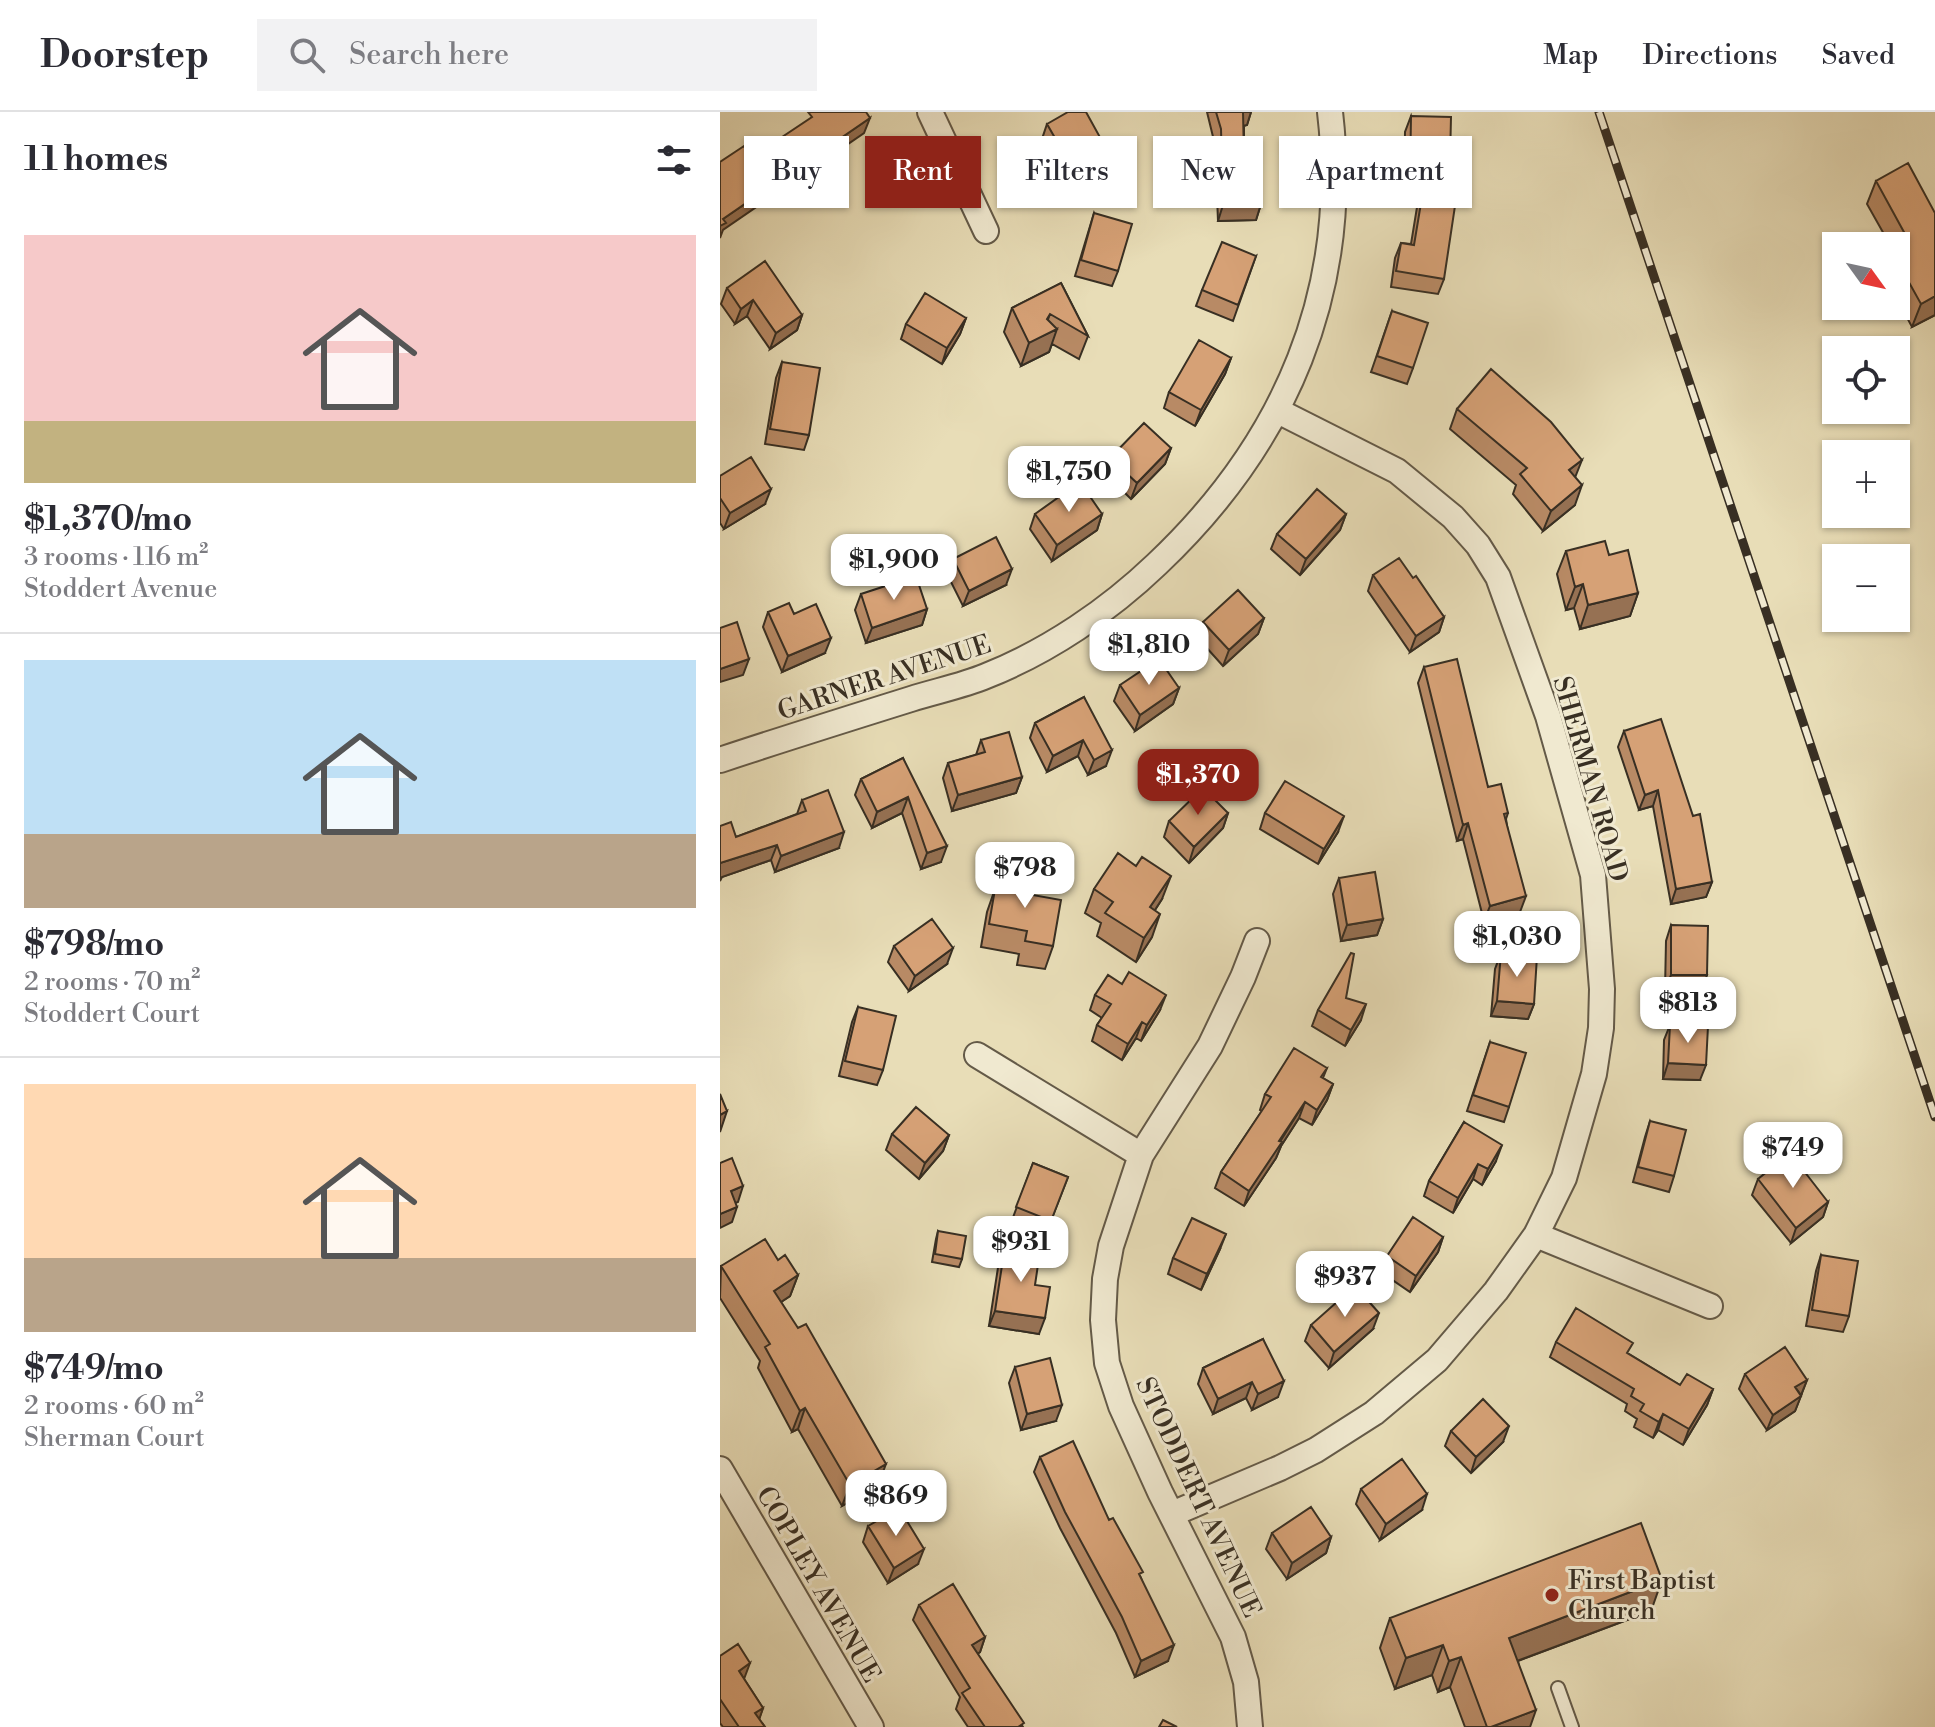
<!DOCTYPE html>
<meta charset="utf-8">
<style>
:root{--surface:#fff;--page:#f2f2f3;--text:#2b2b33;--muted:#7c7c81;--line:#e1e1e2;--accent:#8f2418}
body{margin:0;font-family:"Libre Bodoni",serif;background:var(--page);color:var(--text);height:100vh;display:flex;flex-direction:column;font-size:30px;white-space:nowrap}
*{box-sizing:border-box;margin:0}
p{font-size:26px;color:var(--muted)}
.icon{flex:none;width:44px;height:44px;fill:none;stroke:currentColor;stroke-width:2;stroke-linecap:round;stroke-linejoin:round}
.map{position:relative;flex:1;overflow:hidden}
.side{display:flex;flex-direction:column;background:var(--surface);width:720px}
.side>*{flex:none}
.hud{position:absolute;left:24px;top:24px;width:760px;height:72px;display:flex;gap:16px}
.needle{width:52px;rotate:123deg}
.buttons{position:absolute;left:1102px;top:120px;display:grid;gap:16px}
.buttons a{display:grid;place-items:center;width:88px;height:88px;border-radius:0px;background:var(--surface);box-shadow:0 2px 6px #0004;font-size:40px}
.price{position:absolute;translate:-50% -68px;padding:0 18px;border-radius:16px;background:#fff;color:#222;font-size:26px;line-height:52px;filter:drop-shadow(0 2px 4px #0008)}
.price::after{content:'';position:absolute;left:50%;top:48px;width:24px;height:18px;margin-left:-12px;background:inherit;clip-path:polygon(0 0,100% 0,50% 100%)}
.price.on{background:var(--accent);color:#fff}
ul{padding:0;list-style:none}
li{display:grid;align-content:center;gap:16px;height:424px;padding:0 24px}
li+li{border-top:2px solid var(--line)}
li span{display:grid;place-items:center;height:248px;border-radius:0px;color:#555}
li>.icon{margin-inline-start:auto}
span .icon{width:144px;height:144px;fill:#fffc;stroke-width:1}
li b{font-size:34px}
h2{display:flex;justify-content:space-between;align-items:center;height:96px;padding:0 24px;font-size:34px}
.chip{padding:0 28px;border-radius:0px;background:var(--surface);box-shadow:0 2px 6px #0004;font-size:28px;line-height:72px}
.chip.on{background:var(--accent);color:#fff}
header{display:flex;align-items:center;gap:48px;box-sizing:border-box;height:112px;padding:0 40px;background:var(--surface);border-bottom:2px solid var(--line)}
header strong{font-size:38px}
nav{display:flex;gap:44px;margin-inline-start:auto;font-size:28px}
.search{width:560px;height:72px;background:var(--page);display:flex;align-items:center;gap:20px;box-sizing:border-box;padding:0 28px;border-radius:0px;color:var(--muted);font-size:30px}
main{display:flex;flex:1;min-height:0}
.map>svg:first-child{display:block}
</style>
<header>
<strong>Doorstep</strong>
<div class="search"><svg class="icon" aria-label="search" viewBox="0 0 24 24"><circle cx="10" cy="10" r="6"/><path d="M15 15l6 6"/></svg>Search here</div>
<nav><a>Map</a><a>Directions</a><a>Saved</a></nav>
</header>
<main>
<section class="side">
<h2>11 homes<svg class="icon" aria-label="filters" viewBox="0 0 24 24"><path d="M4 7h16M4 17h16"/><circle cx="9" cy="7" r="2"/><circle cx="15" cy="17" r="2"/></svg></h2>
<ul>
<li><span style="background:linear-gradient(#f6c9c9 75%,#c2b280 0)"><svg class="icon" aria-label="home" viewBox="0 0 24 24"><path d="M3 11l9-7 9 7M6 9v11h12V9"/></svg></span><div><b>$1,370/mo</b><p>3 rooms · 116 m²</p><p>Stoddert Avenue</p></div></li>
<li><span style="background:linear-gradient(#bfe0f5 70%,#b9a48a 0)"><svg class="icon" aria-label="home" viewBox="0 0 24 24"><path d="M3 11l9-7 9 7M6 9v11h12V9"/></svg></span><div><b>$798/mo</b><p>2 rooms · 70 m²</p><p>Stoddert Court</p></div></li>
<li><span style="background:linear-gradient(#ffd9b3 70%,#b9a48a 0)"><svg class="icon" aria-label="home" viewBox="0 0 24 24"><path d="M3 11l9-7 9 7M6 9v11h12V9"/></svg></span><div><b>$749/mo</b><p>2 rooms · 60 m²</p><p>Sherman Court</p></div></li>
</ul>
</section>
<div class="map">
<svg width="1215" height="1615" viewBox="0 0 1215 1615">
<rect width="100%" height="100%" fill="#e8ddb7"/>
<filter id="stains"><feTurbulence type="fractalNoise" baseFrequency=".0025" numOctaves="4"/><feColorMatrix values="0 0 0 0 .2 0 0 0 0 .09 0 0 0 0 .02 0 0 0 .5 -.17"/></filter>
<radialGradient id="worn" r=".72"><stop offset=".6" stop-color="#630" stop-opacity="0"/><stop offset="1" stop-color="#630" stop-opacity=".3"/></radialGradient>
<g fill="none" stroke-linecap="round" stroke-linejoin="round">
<g stroke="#645a48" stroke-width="16">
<path id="lane" d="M838,1576l14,39"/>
</g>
<g stroke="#645a48" stroke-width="28">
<path id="street" d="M210,0l56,119
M0,648c63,-21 127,-41 191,-61 25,-8 51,-13 75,-23 63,-25 123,-66 171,-112 129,-122 194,-274 173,-452
M257,943l164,100
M816,1123l174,71
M0,1357l151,258
M452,1402l108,-46 36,-18 58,-37 63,-53 59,-69 40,-56 28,-57 30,-104 7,-46 1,-39 -9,-114 -45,-159 -50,-139 -20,-32 -25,-28 -56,-46 -119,-60
M530,1615l-4,-45 -13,-45 -73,-145 -39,-86 -14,-43 -4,-43 2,-41 6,-33 30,-91 69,-109 33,-69 14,-36"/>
</g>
<use href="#lane" stroke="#f0e9d0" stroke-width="12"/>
<use href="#street" stroke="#f0e9d0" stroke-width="24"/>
<g stroke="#382f23" stroke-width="9">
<path id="rail" d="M879,0l336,1005"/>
</g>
<use href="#rail" stroke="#f0e9d0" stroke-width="6" stroke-dasharray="18" stroke-linecap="butt"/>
</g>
<path fill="#b88a65" stroke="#382f23" stroke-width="2" d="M487,0h44l-4,13 -3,1v31l17,47 -5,16 -38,1 -3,-76z
M691,4l33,163 -6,15 -47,-7 4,-29 6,-15 10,1 8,-49h-15l1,-63z
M327,12l65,35 -6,15 -34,19 -30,-54z
M1156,69l59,32v102l-23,12 -16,-30v-51h-9l2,-3 -22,-39z
M374,101l24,58 -6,15 -37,-10z
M536,144l-23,65 -37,-15 6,-16z
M341,171l27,53 -9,23 -27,-15 -3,8 -28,14 -17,-34 8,-24z
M7,176l75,27 -5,15 -27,19 -23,-33 -12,8 -14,-20z
M672,199l21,57 -6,16 -36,-12z
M246,206l-6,16 -18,30 -41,-25 5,-15z
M511,246l-6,16 -30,52 -31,-18 5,-16z
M62,250l27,73 -5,15 -39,-6 11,-66z
M737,297l118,68v28l-32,26 -30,-37 3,-9 -66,-56z
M451,336l-6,16 -34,35 -26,-26 5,-15z
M0,364l45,28 -41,25 -4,-6z
M315,402h67l-5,16 -45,31 -22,-32z
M626,402l-6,16 -40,45 -29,-26 6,-15z
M846,439l43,4 29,38 -8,23 -50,13 -6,-21 -8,2 -9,-36z
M233,447l53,26 -43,21 -16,-32z
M653,463l40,3 31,39 -5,15 -29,20 -42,-61z
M141,482l66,15 -5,16 -56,18 -11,-33z
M48,500l26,2 31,39 -43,19 -19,-45z
M544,506l-6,16 -35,32 -26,-29 6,-15z
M704,555l64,120 20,26 -2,6 14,93 -36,9 -21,-82 -6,2 -39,-158z
M400,573l59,3 -6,16 -38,27 -21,-30z
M364,585l22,69 -18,9 -10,-19 -31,16 -17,-34 5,-15z
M904,619l88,151 -6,15 -35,7 -18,-98 -14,4 -21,-63z
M261,628l41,37 -6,16 -64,18 -9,-33 5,-15 28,-8z
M183,646l38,104 -20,7 -19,-56 -30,15 -17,-33 6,-16z
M82,688l37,48 -64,24 -4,-12 -49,17 14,-40 61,-23z
M508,701l-5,15 -34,35 -25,-26 5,-16z
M545,701l73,19 -20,32 -58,-35z
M288,756l19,26 26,52 -8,23 -28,-4 2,-11 -38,-7 6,-35 8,-23 5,1z
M619,766l44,41 -6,16 -36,6 -8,-47z
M374,777l68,10 -7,11 -3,27 -16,25 -39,-26 4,-13 -16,-10z
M951,813l31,66 -37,-1 1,-49z
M174,834l53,18 -38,27 -21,-29z
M781,841l33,51 -6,15 -37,-3 4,-47z
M375,883l65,15 -19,31 -5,-3 -14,22 -30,-19 5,-16 5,-7 -12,-8z
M626,886l15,22 -16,26 -33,-20 6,-16z
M138,895l25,63 -6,15 -38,-9 13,-54z
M950,913l30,55 -37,-1 1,-39z
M770,930l19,65 -5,15 -37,-11z
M607,956l-4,10 10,6 -6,16 -15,25 -13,-7 -18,28 -5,12 -32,48 -29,-18 6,-16 41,-61 -2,-1 5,-16z
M930,1009l24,55 -5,16 -36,-10 12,-45z
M744,1010l32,39 -14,24 -9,-6 -20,34 -29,-17 5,-15z
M172,1022l57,1 -6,16 -24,28 -33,-29z
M313,1051l35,14 -23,59 -34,-13z
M1038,1067l70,23 -5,15 -32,26 -39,-48z
M218,1119l24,28 -3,8 -27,-5 4,-23z
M723,1125l-5,15 -28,40 -29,-20 6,-16z
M285,1134l30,39 4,49 -50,-8 10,-65z
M500,1137l-19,41 -33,-16 5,-16z
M1101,1143l28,61 -6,16 -37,-6 10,-55z
M58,1148l20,15 -8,21 -9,6 97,183 -36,21 -44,-77 -6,3 -34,-64 2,-7 -40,-63 1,-32z
M591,1213l62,4 -44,39 -24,-27z
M543,1227l15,58 -26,13 -6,-12 -33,16 -15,-30 5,-16z
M836,1230l73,12 51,31 33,4 -6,16 -24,40 -25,-15 -5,8 -19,-11 3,-8 -12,-8 2,-7 -77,-47z
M295,1255l41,54 -35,9 -12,-47z
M1025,1262l62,6 -12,31 -28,19 -28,-41z
M731,1319l52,11 -32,31 -26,-27z
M320,1345l69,63 32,58 27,83 -33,16 -19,-44 -56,-105 -26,-56z
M641,1377l61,21 -42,30 -24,-36z
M148,1414l50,38 -30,19 -25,-41z
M552,1421l59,4 -5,16 -39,26 -21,-30z
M199,1493l66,32 -5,15 -3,2 46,73h-55l-12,-18 4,-12 -47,-77z
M931,1499l-133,50 12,66h-65l-15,-40 -12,5 -6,-17 -37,14 -15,-41 10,-30z
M0,1544l24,23 19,29 -4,11 6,8h-42l-3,-4z"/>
<path fill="#967153" stroke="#382f23" stroke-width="2" d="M523,0h8l-4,13 -9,2z
M150,6l-6,15 -141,97 -3,8v-12l3,-7z
M392,47l-6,15 -34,19 6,-15z
M690,67h15l-6,16h-15z
M541,92l-5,16 -38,1 5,-16z
M1215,184v19l-23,12 9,-23z
M33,188l-6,16 -12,8 6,-15z
M330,202l-8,22 15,-7 -8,23 -28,14 8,-23z
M82,203l-5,15 -27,19 6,-16z
M246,206l-6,16 -18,30 5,-16z
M511,246l-6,16 -30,52 6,-16z
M451,336l-6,16 -34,35 6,-16z
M862,348l-8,20 -5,-10z
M862,373l-7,20 -32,26 8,-20z
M51,377l-6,15 -41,25 6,-16z
M382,402l-5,16 -45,31 5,-16z
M626,402l-6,16 -40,45 6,-16z
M292,457l-6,16 -43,21 6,-15z
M863,472l-9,24 -8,2 9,-23z
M918,481l-8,23 -50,13 8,-24z
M207,497l-5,16 -56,18 6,-15z
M724,505l-5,15 -29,20 6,-16z
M544,506l-6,16 -35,32 6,-16z
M111,526l-6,15 -43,19 6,-16z
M29,547l-6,16 -23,7v-13z
M459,576l-6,16 -38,27 5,-16z
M363,628l-5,16 -31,16 6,-16z
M392,638l-6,16 -18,9 6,-15z
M302,665l-6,16 -64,18 6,-16z
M938,678l-5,16 -14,4 6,-15z
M188,685l-6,16 -30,15 5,-16z
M508,701l-5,15 -34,35 5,-16z
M624,704l-6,16 -20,32 6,-15z
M748,711l-5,16 -6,2 6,-16z
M124,720l-5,16 -64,24 6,-16z
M57,733l-6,15 -49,17 -2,4v-18z
M227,734l-6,16 -20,7 6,-16z
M451,764l-9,23 -20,31 8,-23z
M992,770l-6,15 -35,7 5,-15z
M806,784l-6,16 -36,9 6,-15z
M440,802l-8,23 -16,25 8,-24z
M663,807l-6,16 -36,6 6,-16z
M233,836l-6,16 -38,27 6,-15z
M951,863h36l-5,16 -37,-1z
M446,883l-6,15 -19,31 6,-16z
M777,889l37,3 -6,15 -37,-3z
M646,892l-5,16 -16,26 6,-16z
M422,910l-6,16 -14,22 6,-16z
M948,951l38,2 -6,15 -37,-1z
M613,972l-6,16 -15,25 5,-15z
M585,990l-6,16 -18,28 -5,12 -32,48 5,-15z
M7,999l-7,21v-17z
M229,1023l-6,16 -24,28 6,-16z
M782,1033l-6,16 -14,24 6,-16z
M758,1052l-5,15 -20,34 5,-15z
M23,1074l-5,16 -13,5 6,-16z
M1108,1090l-5,15 -32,26 5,-15z
M17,1095l-5,15 -12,6v-14z
M506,1122l-6,15 -19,41 6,-16z
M723,1125l-5,15 -28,40 6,-16z
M78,1163l-8,21 -24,16 8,-21z
M275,1199l50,7 -6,16 -50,-8z
M659,1201l-6,16 -44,39 5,-16z
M1087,1268l-6,15 -6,-8z
M564,1269l-6,16 -26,13 6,-16z
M532,1270l-6,16 -33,16 5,-15z
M993,1277l-6,16 -24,40 6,-16z
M1081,1284l-6,15 -28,19 6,-15z
M342,1293l-6,16 -35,9 6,-16z
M85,1296l-7,21 -6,3 8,-21z
M943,1302l-5,16 -5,8 6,-16z
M789,1314l-6,16 -32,31 5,-16z
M166,1352l-8,21 -36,21 8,-21z
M707,1382l-5,16 -42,30 6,-16z
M611,1425l-5,16 -39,26 5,-16z
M204,1437l-6,15 -30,19 6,-15z
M942,1468l-11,31 -153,57 11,-30z
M265,1525l-5,15 -14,9 6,-16z
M454,1533l-6,16 -33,16 6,-16z
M723,1533l-11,30 -37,14 11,-31z
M741,1545l-11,30 -12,5 11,-31z
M30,1551l-6,16 -5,-8z
M43,1596l-5,15 -3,-10z
M816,1598l-6,17h-39z"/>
<path fill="#d6a176" stroke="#382f23" stroke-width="2" d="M88,0h58l4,6 -147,101 3,4 -6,3v-64l24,-16 8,11 60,-40z
M348,0h18l26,47 -34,19 -31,-54z
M496,0h27l1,45 16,-1 1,48 -38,1 -2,-76z
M691,4l40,1 -1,43h8v26l-14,93 -48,-8 5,-28 13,2 11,-66h-15z
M1188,51l27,50v83l-14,8 -25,-45v-13h-7l-1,-2 17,-10 -29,-53z
M374,101l38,11 -14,47 -37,-11z
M502,130l34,14 -18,49 -36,-15z
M45,149l37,54 -26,18 -23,-33 -12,9 -14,-21z
M341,171l27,53 -38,-22 -3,5 10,10 -28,14 -17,-35z
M205,181l41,25 -19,30 -41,-24z
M672,199l36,12 -15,45 -36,-12z
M479,228l32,18 -30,52 -32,-18z
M62,250l38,6 -11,67 -39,-6z
M771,257l60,53 31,38 -13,10 13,15 -31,26 -31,-37 7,-6 -70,-59z
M424,311l27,25 -34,35 -27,-25z
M31,345l20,32 -41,24 -10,-15v-22z
M360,370l22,32 -45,31 -22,-31z
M597,377l29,25 -40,45 -29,-25z
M276,425l16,32 -43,22 -16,-32z
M885,429l4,14 19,-5 10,43 -50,12 -5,-21 -8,3 -9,-36z
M679,446l14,20 3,-2 28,41 -28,19 -43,-61z
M196,464l11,33 -55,19 -11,-34z
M518,478l26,28 -35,32 -26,-28z
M69,491l5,11 22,-10 15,34 -43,18 -20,-44z
M17,510l12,37 -29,10v-41z
M439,547l20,29 -39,27 -20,-30z
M737,547l31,128 13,-3 7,29 -4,1 22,82 -36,10 -22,-83 -5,2 -39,-158z
M364,585l28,53 -18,10 -11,-20 -30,16 -18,-33z
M941,607l32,97 7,-2 12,68 -36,7 -18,-99 -13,5 -21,-64z
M289,620l13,45 -64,18 -10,-32 37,-11 -4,-12z
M183,646l44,88 -20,7 -19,-56 -31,15 -16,-33z
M565,669l59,35 -20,33 -59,-36z
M483,676l25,25 -34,34 -25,-26z
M108,678l16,42 -63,24 -4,-11 -57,18v-37l11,-4 5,15 70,-26 -4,-11z
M398,741l18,13 6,-9 29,19 -21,31 10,7 -16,24 -39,-25 8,-11 -19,-13z
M288,756l23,4 -4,22 34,6 -8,46 -28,-5 2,-10 -38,-7 6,-35 9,2z
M655,760l8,47 -36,6 -8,-47z
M212,807l21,29 -38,28 -21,-30z
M951,813l37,1 -1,49h-36z
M631,841l3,1 -8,44 20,6 -15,26 -33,-20z
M781,841l36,3 -3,48 -37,-3z
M409,860l37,23 -19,30 -5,-3 -14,22 -31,-19 14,-21 -16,-9 13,-20 14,9z
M138,895l38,9 -13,54 -38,-9z
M950,913l38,1 -2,39 -38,-2z
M770,930l36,11 -17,54 -36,-12z
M574,936l33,20 -6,9 12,7 -16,26 -12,-8 -26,39 3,1 -33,49 -28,-19 50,-75 -6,-3z
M0,982l7,17 -7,4z
M196,995l33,28 -24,28 -33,-29z
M930,1009l36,9 -12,46 -36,-9z
M744,1010l38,23 -14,24 -10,-5 -20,34 -29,-17z
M1070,1041l38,49 -32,26 -38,-49z
M12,1046l11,28 -12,5 6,16 -17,7v-51z
M313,1051l35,14 -17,44 -35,-14z
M693,1105l30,20 -27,39 -29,-20z
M472,1106l34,16 -19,40 -34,-16z
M218,1119l28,5 -4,23 -27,-5z
M45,1127l13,21 7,-5 13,20 -24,16 24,37 8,-4 80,140 -36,21 -45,-77 -5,3 -35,-64 5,-3 -49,-78z
M285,1134l35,5 -5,34 15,2 -5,31 -50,-7z
M1101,1143l37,6 -9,55 -37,-6z
M635,1174l24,27 -45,39 -23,-27z
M856,1196l57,35 -6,10 53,32 7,-11 26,15 -24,40 -26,-15 -4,8 -19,-11 4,-7 -13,-8 3,-7 -78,-47z
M543,1227l21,42 -26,13 -6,-12 -34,17 -15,-31z
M1065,1235l22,33 -12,7 6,9 -28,19 -28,-41z
M330,1246l12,47 -35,9 -12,-47z
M763,1287l26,27 -33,31 -25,-26z
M353,1329l36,79 4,-2 30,54 -4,2 35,71 -33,16 -19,-44 -57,-105 -25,-55z
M682,1347l25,35 -41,30 -25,-35z
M591,1395l20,30 -39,26 -20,-30z
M179,1396l25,41 -30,19 -26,-42z
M921,1411l21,57 -153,58 27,72 -45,17h-4l-26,-70 -12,4 -6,-16 -37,13 -16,-40z
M233,1472l32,53 -13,8 52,78 -6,4h-33l-23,-34 8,-5 -51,-83z
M18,1532l12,19 -11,8 24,37 -8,5 10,14h-26l-19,-28v-43z
M443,1608l14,7h-18z"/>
<circle fill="#8f2418" stroke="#f0e9d0" stroke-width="3" cx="832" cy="1483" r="8"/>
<g text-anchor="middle" stroke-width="6" stroke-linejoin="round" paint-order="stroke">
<g font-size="26" fill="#382f23" stroke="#f0e9d0">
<text transform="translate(164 565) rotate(-18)" y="9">GARNER AVENUE</text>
<text transform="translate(871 667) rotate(74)" y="9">SHERMAN ROAD</text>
<text transform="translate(479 1385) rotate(65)" y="9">STODDERT AVENUE</text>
<text transform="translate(99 1472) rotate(60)" y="9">COPLEY AVENUE</text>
</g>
<g font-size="26" fill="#382f23" stroke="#f0e9d0" text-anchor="start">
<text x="848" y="1477">First Baptist<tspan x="848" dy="30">Church</tspan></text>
</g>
</g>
<rect width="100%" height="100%" filter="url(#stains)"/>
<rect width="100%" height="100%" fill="url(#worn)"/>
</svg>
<div class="buttons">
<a><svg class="needle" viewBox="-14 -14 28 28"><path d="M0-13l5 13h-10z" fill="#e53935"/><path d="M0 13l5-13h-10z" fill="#7c7c81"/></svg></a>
<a><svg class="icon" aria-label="locate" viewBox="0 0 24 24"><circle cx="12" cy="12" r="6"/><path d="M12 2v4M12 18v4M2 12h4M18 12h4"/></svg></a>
<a>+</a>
<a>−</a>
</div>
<b class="price" style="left:349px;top:402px">$1,750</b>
<b class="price" style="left:174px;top:490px">$1,900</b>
<b class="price" style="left:429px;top:575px">$1,810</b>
<b class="price on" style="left:478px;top:705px">$1,370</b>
<b class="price" style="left:305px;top:798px">$798</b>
<b class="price" style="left:797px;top:867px">$1,030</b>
<b class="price" style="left:968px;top:933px">$813</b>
<b class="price" style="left:1073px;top:1078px">$749</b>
<b class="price" style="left:301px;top:1172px">$931</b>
<b class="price" style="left:625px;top:1207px">$937</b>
<b class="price" style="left:176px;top:1426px">$869</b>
<div class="hud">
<a class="chip">Buy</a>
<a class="chip on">Rent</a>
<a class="chip">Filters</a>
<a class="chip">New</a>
<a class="chip">Apartment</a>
</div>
</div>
</main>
